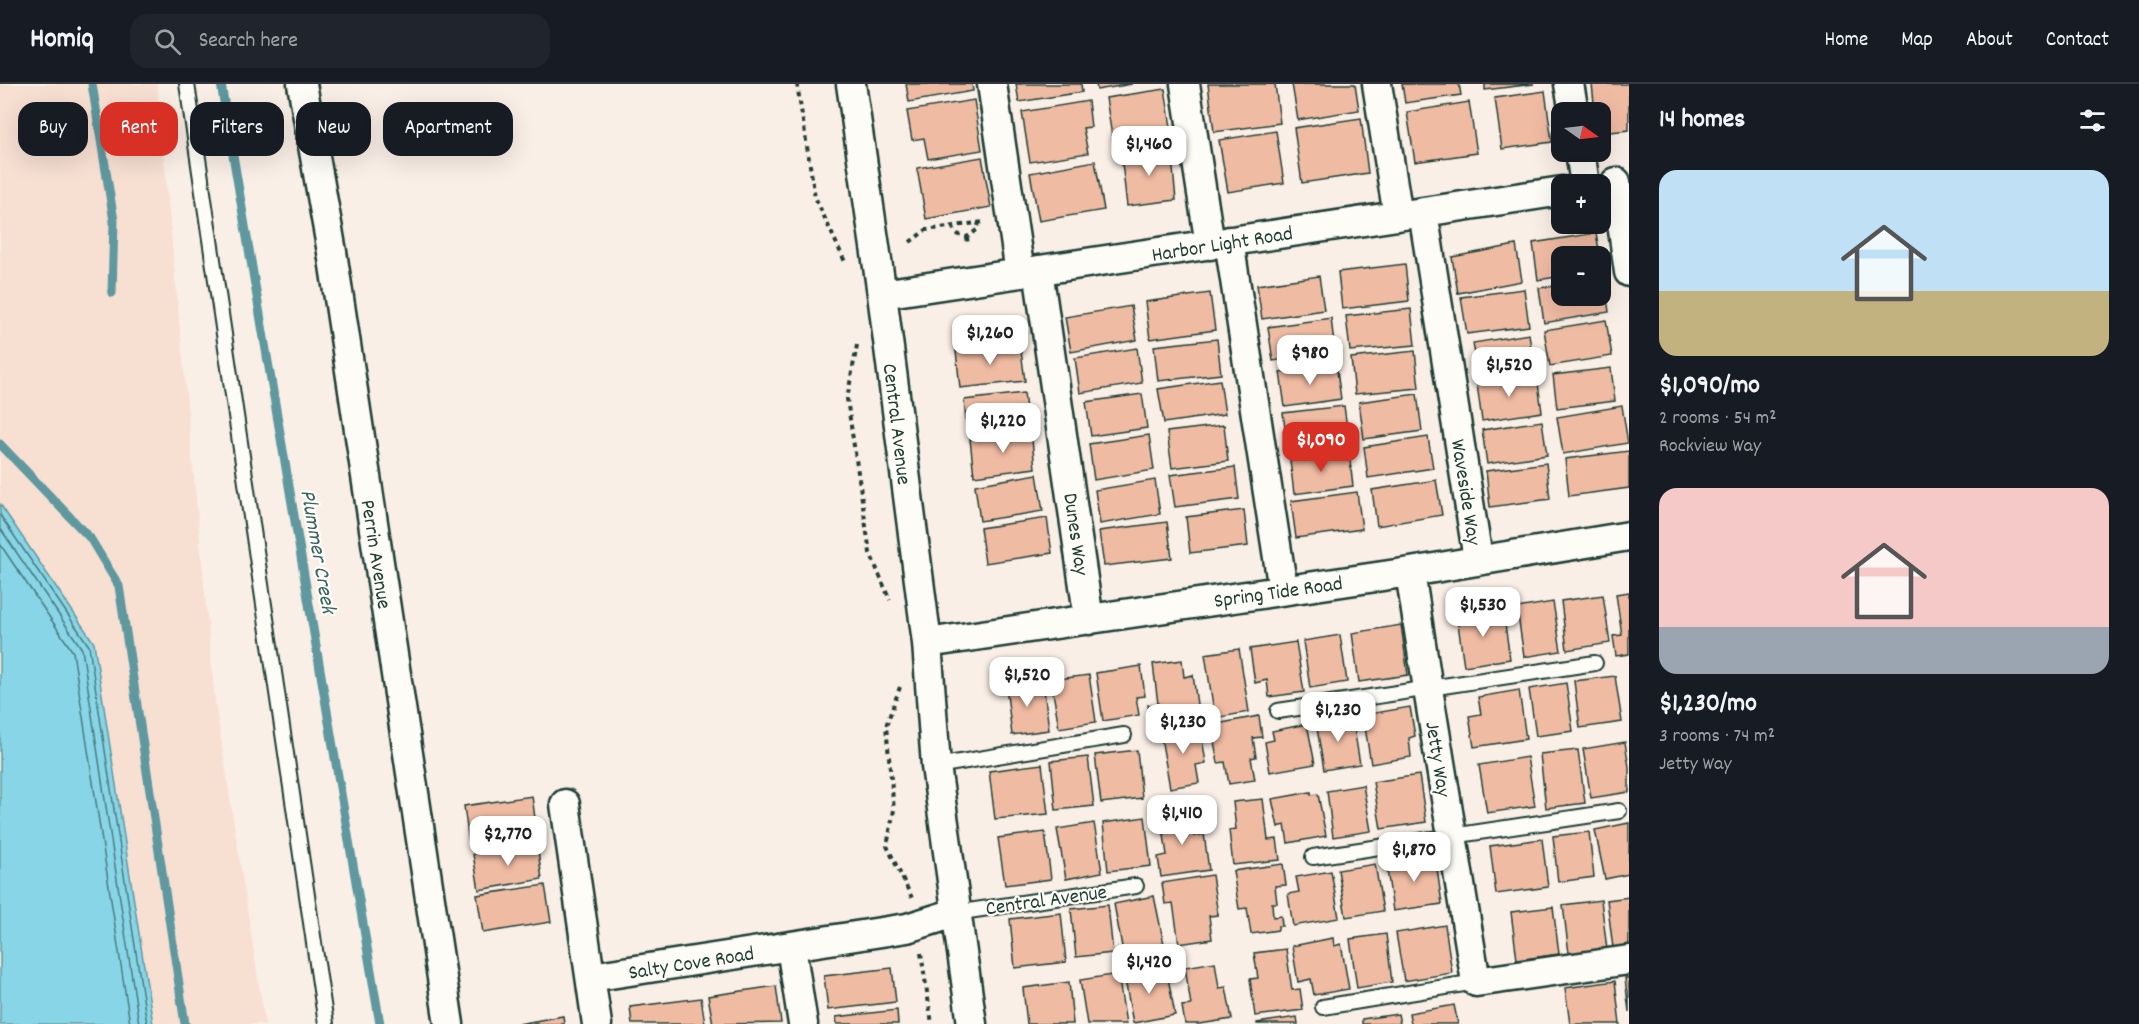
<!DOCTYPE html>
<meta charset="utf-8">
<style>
:root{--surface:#171b24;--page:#20242c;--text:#f1f3f6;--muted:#9ea1a6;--line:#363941;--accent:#d93025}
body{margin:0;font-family:Dekko,sans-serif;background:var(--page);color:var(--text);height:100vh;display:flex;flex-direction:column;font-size:22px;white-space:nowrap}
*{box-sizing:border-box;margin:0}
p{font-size:20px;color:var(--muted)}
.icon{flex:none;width:33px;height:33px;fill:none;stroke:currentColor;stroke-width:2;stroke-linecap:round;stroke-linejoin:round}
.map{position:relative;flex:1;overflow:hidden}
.sheet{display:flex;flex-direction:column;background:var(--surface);width:510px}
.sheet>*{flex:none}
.hud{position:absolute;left:18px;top:18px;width:570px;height:54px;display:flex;gap:12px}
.needle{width:39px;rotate:104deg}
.controls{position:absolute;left:1551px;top:18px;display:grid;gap:12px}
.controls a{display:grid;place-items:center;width:60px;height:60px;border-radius:12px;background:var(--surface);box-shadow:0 6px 24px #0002;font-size:30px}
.price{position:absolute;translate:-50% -51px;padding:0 14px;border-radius:12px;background:#fff;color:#222;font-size:20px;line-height:39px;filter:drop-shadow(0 2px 3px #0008)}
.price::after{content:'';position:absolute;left:50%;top:36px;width:18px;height:14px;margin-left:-9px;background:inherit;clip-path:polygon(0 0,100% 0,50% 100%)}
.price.on{background:var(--accent);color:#fff}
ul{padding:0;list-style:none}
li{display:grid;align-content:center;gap:12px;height:318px;padding:0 30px}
li span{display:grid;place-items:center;height:186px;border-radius:18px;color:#555}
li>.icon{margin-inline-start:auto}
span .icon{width:108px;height:108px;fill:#fffc;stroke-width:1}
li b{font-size:26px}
h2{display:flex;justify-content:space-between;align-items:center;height:72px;padding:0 30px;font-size:26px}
.tag{padding:0 21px;border-radius:18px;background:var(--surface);box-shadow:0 6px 24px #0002;font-size:21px;line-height:54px}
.tag.on{background:var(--accent);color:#fff}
header{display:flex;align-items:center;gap:36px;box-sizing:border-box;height:84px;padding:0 30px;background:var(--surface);border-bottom:2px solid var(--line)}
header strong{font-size:28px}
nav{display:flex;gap:33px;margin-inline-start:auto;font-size:21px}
.search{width:420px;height:54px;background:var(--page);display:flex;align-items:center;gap:15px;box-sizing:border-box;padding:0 21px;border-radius:18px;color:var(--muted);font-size:22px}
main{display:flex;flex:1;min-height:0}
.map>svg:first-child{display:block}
</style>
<header>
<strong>Homiq</strong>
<div class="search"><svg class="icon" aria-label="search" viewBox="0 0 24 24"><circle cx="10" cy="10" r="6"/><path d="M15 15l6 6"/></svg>Search here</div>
<nav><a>Home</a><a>Map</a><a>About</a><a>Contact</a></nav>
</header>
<main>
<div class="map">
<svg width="1629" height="940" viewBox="0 0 1629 940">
<rect width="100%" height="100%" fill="#faefe6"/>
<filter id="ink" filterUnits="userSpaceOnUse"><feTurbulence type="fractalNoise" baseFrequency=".0167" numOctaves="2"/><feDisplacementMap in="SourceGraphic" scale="12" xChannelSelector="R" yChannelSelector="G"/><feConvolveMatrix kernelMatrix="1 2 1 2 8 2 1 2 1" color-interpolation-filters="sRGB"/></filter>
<g filter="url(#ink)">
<path fill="#f7dfd2" d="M0,0h157l58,617 50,323h-265z"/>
<path fill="#88d5e7" stroke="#5e989f" stroke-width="1.5" d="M0,420l94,139 59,381h-153z"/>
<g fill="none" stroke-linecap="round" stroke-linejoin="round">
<path stroke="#497a7c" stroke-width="1.5" d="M0,431l89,131 58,378
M0,444l82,121 57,375
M0,460l73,108 57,372"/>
<path stroke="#5e989f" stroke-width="9" d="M92,0l22,137 -2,72
M221,0l159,940
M0,360l90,94 29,48 66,438"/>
</g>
<path fill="#f0bba3" stroke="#1f3d34" stroke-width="1.5" d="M906,0h66l1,7 -64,11z
M1016,0h65l1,8 -63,10z
M1096,0h36l-35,6z
M1208,0h67l5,39 -66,9z
M1292,0h63l4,26 -61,10z
M1402,0h57l2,11 -56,8z
M1485,0h49l-49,6z
M1592,0h37v46l-29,3v-21h-5z
M1165,5l8,51 -59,9 -8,-51z
M1545,7l7,51 -50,7 -7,-51z
M974,16l8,50 -54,9 -4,-21 -12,2 -5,-29z
M1088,17l3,26 -8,1 5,25 -58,9 -8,-50z
M1469,18l8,51 -62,9 -8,-50z
M1361,34l7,55 -66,10 -8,-55z
M1276,47l8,52 -56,9 -9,-52z
M1171,64l5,52 -49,6 -6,-52z
M982,73l9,50 -65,12 -9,-51z
M1095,77l9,49 -65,11 -9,-48z
M1596,149l4,23h-38v20l-24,4 -5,-37z
M1516,161l6,36 -64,12 -6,-36z
M1405,180l4,37 -67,8 -4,-37z
M1319,192l5,34 -62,9 -5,-34z
M1604,194l5,34 -65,11 -5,-35 23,-3v11h38v-17z
M1524,205l5,37 -62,8 -6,-37z
M1210,209l5,37 -65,9 -5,-37z
M1131,222l6,34 -66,12 -6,-35z
M1411,225l4,36 -65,6 -4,-35z
M1331,234l4,34 -62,9 -5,-34z
M1606,236l6,36 -62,10 -6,-36z
M1529,250l5,34 -55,10 -6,-35z
M1217,255l4,35 -63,7 -4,-35z
M1020,259l5,38 -65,7 -4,-37z
M1137,264l5,35 -62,10 -5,-35z
M1415,267l4,37 -64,6 -4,-36z
M1336,280l5,35 -56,8 -5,-35z
M1611,284l4,33 -58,7 -4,-33z
M1537,292l5,36 -60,9 -5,-37z
M1220,296l5,34 -61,9 -6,-34z
M1024,309l4,32 -61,7 -3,-32z
M1142,310l5,34 -56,8 -5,-34z
M1417,310l5,37 -58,8 -5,-37z
M1344,322l5,36 -61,8 -5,-37z
M1622,322l6,37 -65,11 -6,-37z
M1542,337l5,34 -60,9 -5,-34z
M1224,341l4,36 -56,7 -5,-36z
M1031,347l4,37 -61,8 -4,-37z
M1149,351l5,35 -60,10 -5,-36z
M1428,353l5,31 -65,10 -4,-31z
M1629,367v37l-60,8 -4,-37z
M1349,368l4,34 -59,8 -4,-34z
M1546,379l4,36 -60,8 -4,-36z
M1235,383l4,32 -64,8 -5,-32z
M1037,390l6,37 -63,10 -5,-36z
M1155,396l5,34 -60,10 -5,-34z
M1436,396l6,35 -65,11 -5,-36z
M1357,408l5,37 -66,9 -5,-37z
M1244,426l4,36 -58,7 -4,-36z
M1047,434l5,35 -67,10 -5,-35z
M1167,438l5,36 -68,8 -5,-35z
M1629,508v62l-13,2 -3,-20 9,-1 -6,-41z
M1603,511l7,48 -43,7 -6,-49z
M1553,518l8,49 -37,6 -7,-49z
M1503,526l7,49 -46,7 -7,-49z
M1401,541l7,50 -49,7 -7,-49z
M1340,551l7,47 -37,6 -7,-47z
M1296,558l8,50 -35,5 -2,-17 -12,3 -5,-34z
M1239,565l10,63 -34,6 -10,-64z
M1182,576l2,17 9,-2 6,44 -48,7 -3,-21 10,-1 -5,-40z
M1141,582l4,30 -9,1 3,18 -36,6 -7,-48z
M1089,591l7,47 -37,6 -8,-48z
M1615,592l7,46 -42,6 -6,-47z
M1043,597l6,49 -37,5 -6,-49z
M1566,599l7,48 -37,5 -7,-47z
M1519,606l7,49 -52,8 -5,-31 12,-2 -3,-17z
M1410,623l5,29 -6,2 2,19 -40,7 -8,-49z
M1259,632l3,21 -9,1 3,19 -5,1 4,22 -26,4 -4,-22 -7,1 -7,-38z
M1352,632l8,48 -36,6 -8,-48z
M1307,640l8,40 -45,8 -5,-30 9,-2 -2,-9z
M1200,642l6,37 -10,2 3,18 -29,5 -10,-56z
M1625,658l4,25v25l-38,6 -8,-49z
M1137,666l5,48 -41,5 -6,-48z
M1578,666l7,53 -39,5 -6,-54z
M1088,673l6,49 -38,4 -5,-49z
M1527,673l8,49 -48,7 -8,-48z
M1042,680l6,50 -53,5 -6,-48z
M1419,691l7,47 -45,7 -8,-47z
M1363,701l8,46 -38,6 -6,-46z
M1311,708v3l7,-1 8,42 -38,7 -3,-18 -7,2 -6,-28z
M532,712l5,37 -68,10 -5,-37z
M1263,715l5,41 9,-1 3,21 -47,5 -4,-35 7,-1 -3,-27z
M1190,726l4,26 10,-2 5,36 -48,7 -3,-20 9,-2 -6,-40z
M1145,733l6,49 -43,5 -5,-48z
M1094,739l8,49 -36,7 -9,-50z
M1629,739v51l-24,5 -10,-49z
M1045,748l6,47 -46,6 -7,-47z
M1589,748l5,45 -36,5 -5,-46z
M1542,755l6,48 -52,7 -6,-48z
M537,760l5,35 -63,11 -6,-36z
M1435,771l7,49 -49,7 -7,-49z
M1283,780l3,21 -11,1 2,17h-5l1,14 8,-1 1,10h-4v4l-27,4 -4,-26 -8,1 -6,-38z
M1375,780l8,47 -37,6 -8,-47z
M1331,787l8,47 -46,8 -5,-32 11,-2 -3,-15z
M1212,791l6,40 -9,1 3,23 -33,5 -6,-41 -8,1 -3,-21z
M545,801l6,37 -68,11 -6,-38z
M1154,812l10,48 -41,8 -9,-48z
M1629,813v48l-16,3 -6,-48z
M1601,816l6,50 -38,4 -6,-49z
M1108,821l5,48 -37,4 -5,-48z
M1553,823l6,47 -42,6 -6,-48z
M1061,829l5,49 -51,6 -5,-49z
M1445,841l7,48 -48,8 -8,-48z
M1386,850l6,48 -35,6 -7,-49z
M1333,854l1,8 7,-2 8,45 -35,6 -3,-16 -13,3 -6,-36z
M1286,865l6,41 8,-1 3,21 -48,6 -5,-37 8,-1 -4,-25z
M1215,878l4,26 7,-1 6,32 -33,5h-14l-3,-18 9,-1 -6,-38z
M1166,883l9,48 -42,8 -9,-49z
M892,884l4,34 -68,8 -4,-34z
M1118,890l8,50h-39l-7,-44z
M1625,894h4v34z
M1615,897l5,43h-50l-5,-36z
M1069,898l4,42h-46l-4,-36z
M776,902l5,37 -68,1 -5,-28z
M701,914l4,26h-73l-2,-17z
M1454,921l4,19h-47l-2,-11z
M897,926l1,14h-61l-1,-7z
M1398,930l2,10h-38v-5z
M563,932l1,8h-46z
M1297,933l1,7h-41v-1z"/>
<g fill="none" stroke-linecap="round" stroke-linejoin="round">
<g stroke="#1f3d34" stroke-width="18">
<path id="service" d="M187,0l139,940
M1278,627l317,-48
M936,682l188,-31
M1313,773l306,-46
M955,829l181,-27
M1323,923l153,-25"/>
</g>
<g stroke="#1f3d34" stroke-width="33">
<path id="minor" d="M302,0l30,168 117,772
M851,0l31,210 45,349 9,123 36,258
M992,0l28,189
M1185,0l25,161
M1377,0l21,132
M1569,0l5,28
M1580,68l5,32
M1616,98l13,90
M1423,128l55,347
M1229,157l54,349
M1038,186l51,350
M882,210l680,-103
M1410,488l18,117 48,293 153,-22
M927,559l483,-71 219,-36
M565,720l32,220
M791,863l12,77
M591,893l316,-49 48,-15"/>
</g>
<path stroke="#1f3d34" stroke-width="4" stroke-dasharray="4.5 4.5" stroke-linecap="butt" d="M797,0l18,113 31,67
M952,142c4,8 7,10 15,11l10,-7 2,-8
M967,153l1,9
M910,158l16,-12 57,-8
M857,261l-10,54 23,154 20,47
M900,603l-14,39 8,84 -7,36 25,52
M921,869l11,71"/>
<use href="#service" stroke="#fdfcf7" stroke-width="14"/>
<use href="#minor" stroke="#fdfcf7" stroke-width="28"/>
</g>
</g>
<g text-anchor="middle" stroke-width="4.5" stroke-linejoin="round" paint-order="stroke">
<g font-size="21" fill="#1f3d34" stroke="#fdfcf7">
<text transform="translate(1222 159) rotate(-9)" y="7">Harbor Light Road</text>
<text transform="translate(898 340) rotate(83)" y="7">Central Avenue</text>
<text transform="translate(1467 408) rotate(81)" y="7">Waveside Way</text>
<text transform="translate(1077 450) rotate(82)" y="7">Dunes Way</text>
<text transform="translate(377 470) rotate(81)" y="7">Perrin Avenue</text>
<text transform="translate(1278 507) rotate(-8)" y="7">Spring Tide Road</text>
<text transform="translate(1439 675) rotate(81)" y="7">Jetty Way</text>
<text transform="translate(1046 815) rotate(-8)" y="7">Central Avenue</text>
<text transform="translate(691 878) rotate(-9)" y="7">Salty Cove Road</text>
</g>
<g font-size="22" font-style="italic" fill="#396361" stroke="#fdfcf7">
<text transform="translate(320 467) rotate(80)" y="8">Plummer Creek</text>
</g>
</g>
</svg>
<div class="controls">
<a><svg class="needle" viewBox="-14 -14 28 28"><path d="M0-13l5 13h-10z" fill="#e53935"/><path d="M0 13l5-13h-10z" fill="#9ea1a6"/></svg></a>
<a>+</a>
<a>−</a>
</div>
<b class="price" style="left:1149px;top:93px">$1,460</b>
<b class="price" style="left:990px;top:282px">$1,260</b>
<b class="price" style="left:1310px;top:302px">$980</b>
<b class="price" style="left:1509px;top:314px">$1,520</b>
<b class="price" style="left:1003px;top:370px">$1,220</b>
<b class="price on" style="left:1321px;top:389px">$1,090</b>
<b class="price" style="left:1483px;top:554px">$1,530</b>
<b class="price" style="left:1027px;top:624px">$1,520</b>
<b class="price" style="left:1338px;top:659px">$1,230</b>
<b class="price" style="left:1183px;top:671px">$1,230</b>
<b class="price" style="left:1182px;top:762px">$1,410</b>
<b class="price" style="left:508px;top:783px">$2,770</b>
<b class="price" style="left:1414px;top:799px">$1,870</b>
<b class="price" style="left:1149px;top:911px">$1,420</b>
<div class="hud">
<a class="tag">Buy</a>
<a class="tag on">Rent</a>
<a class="tag">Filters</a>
<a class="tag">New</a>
<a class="tag">Apartment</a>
</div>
</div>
<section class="sheet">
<h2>14 homes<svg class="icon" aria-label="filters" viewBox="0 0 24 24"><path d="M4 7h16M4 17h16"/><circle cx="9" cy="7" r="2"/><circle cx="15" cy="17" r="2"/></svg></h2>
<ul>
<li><span style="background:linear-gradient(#bfe0f5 65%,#c2b280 0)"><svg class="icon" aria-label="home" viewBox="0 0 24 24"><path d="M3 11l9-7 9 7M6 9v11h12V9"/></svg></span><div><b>$1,090/mo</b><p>2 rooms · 54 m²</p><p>Rockview Way</p></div></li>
<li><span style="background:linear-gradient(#f6c9c9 75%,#9aa5b1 0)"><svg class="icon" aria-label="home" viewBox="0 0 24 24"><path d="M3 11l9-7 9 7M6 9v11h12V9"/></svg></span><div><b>$1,230/mo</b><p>3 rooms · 74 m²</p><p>Jetty Way</p></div></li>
</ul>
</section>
</main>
